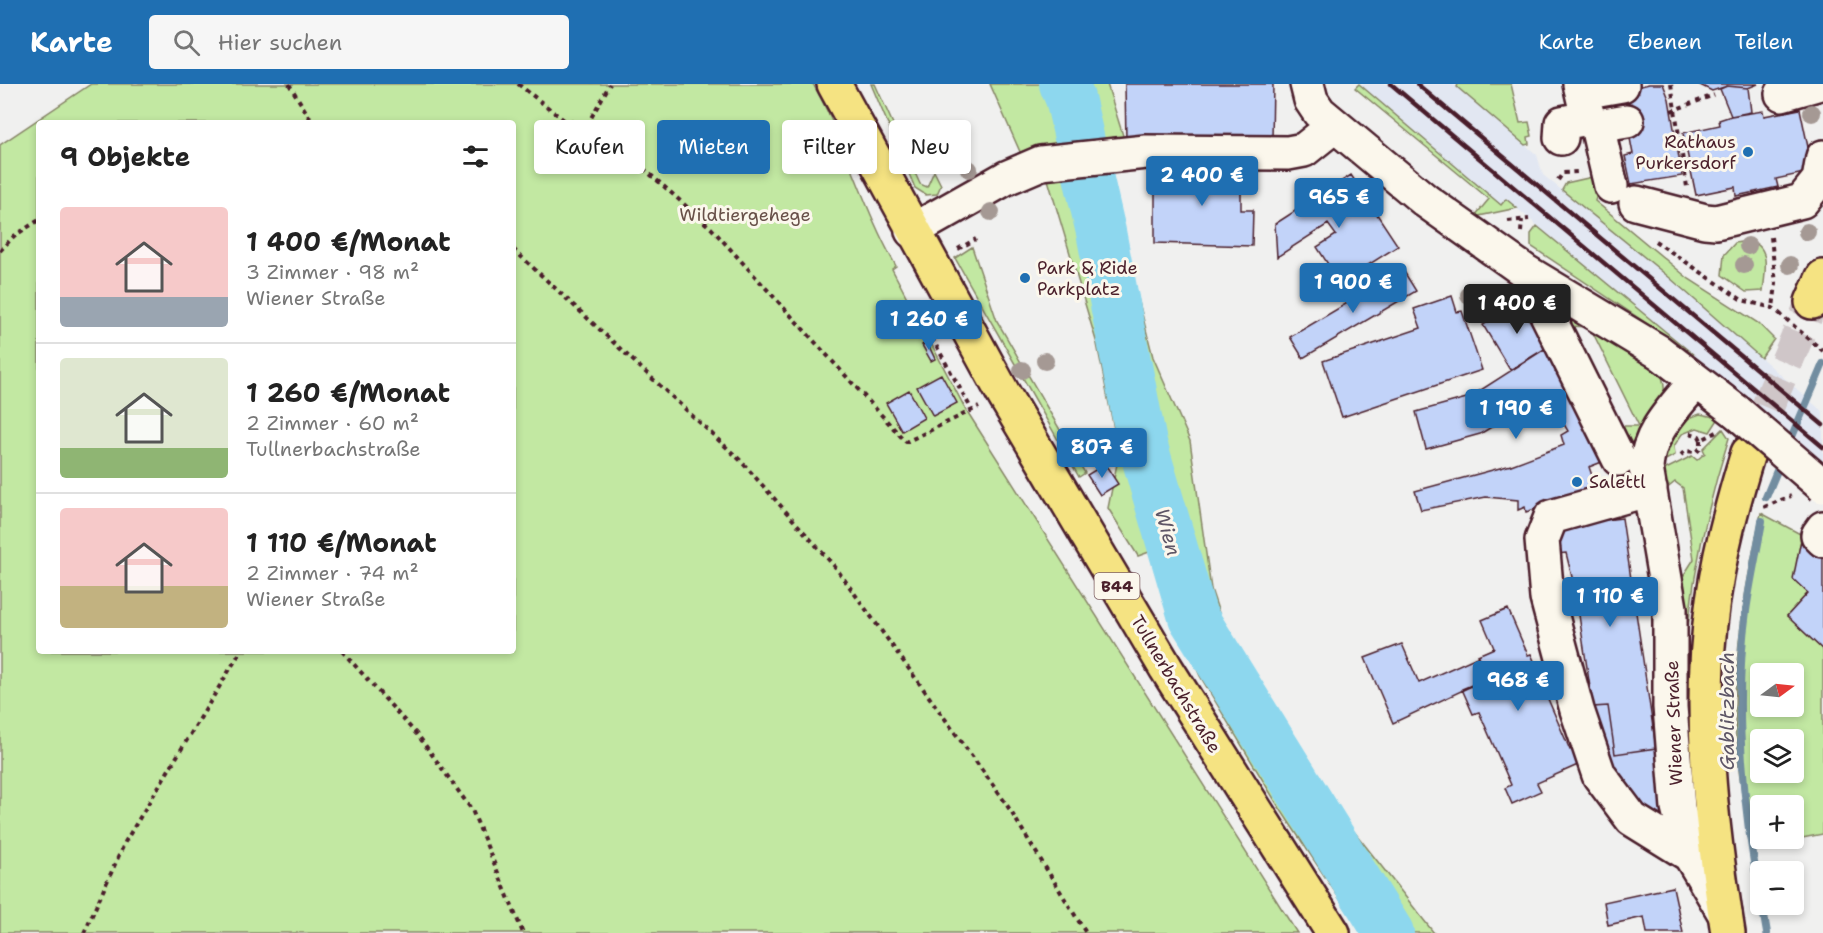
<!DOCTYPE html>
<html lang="de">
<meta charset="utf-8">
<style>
:root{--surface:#fff;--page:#f6f6f6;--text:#222;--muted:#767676;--line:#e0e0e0;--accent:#1f6fb2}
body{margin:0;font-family:"Shantell Sans",sans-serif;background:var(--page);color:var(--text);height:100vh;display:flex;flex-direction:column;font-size:22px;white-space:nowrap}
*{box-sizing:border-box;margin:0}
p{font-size:20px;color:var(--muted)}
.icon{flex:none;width:33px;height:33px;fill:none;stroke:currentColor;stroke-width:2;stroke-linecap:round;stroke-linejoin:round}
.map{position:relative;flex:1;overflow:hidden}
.drawer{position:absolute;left:36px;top:36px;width:480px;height:534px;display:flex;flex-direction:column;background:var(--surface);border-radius:6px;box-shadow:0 3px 9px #0003}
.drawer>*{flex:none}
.guide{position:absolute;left:534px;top:36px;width:570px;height:54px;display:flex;gap:12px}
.needle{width:39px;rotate:75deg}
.fabs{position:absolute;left:1750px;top:579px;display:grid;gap:12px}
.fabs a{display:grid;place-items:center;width:54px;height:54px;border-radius:6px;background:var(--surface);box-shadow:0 3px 9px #0003;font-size:30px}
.price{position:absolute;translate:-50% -51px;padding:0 14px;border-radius:6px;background:var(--accent);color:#fff;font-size:20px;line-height:39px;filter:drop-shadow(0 2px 3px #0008)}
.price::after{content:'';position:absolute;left:50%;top:36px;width:18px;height:14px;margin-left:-9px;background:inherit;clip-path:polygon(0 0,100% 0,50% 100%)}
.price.selected{background:#222;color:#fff}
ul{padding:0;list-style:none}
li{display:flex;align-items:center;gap:18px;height:150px;padding:0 24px}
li+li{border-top:2px solid var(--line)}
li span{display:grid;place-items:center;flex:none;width:168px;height:120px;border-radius:6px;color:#555}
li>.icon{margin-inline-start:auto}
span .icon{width:72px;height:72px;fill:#fffc;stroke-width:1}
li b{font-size:26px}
h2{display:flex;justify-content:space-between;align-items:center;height:72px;padding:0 24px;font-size:26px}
.tag{padding:0 21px;border-radius:6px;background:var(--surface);box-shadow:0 3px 9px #0003;font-size:21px;line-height:54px}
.tag.selected{background:var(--accent);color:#fff}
header{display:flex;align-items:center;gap:36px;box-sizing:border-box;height:84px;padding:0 30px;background:var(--accent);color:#fff}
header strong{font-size:28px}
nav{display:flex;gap:33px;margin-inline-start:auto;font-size:21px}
.search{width:420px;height:54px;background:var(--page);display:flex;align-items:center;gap:15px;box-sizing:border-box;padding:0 21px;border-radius:6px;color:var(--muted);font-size:22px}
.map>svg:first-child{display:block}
</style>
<header>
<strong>Karte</strong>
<div class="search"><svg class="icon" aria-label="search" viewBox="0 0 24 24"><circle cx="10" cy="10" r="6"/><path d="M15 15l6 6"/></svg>Hier suchen</div>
<nav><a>Karte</a><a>Ebenen</a><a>Teilen</a></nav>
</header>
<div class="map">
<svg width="1823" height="849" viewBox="0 0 1823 849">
<rect width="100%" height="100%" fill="#f0f0ef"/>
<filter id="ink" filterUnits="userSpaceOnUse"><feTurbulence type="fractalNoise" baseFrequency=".0167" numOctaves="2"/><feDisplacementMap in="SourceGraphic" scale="12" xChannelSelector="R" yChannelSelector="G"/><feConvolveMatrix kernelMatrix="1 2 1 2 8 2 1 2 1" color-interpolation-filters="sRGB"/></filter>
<g filter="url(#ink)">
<path fill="#e2e7f2" d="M1359,0h94l84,71 6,20 127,103 153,134v53l-316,-265 -6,5z"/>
<path fill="#c2e8a2" stroke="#868466" stroke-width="1.5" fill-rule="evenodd" d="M91,0h722c33,58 50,124 83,182l-4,3 73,139 332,525h-1297v-788zM39,39h474v528h-474z
M871,0h4l45,100 7,3 7,-16 7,14 -4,9 -11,1 -11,-7z
M990,0h117l18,58 -104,12z
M1359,0l142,121 5,-6 11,9 -43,9 15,-18 -134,-111z
M1458,0h53l9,39 9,-1 3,14 -4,1 1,7 -4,1 -68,-58z
M1106,88l47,185 37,84 21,148 13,39 73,131 137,174h-72l-85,-129 -77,-128 -28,-62 -20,-63 -14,5 -30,-48 11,-54 -22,-110 -51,-171z
M1597,92l2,12 -4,13 94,78 69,44 16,16 -13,19 -91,-80 -108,-88 4,-7z
M1537,142l157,129 -163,-109v-12z
M1747,157c25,2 18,32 16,50l-17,1 -24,-17 2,-20 11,-12z
M972,163l25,74 88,152 -6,4 -124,-219z
M1565,228h15l77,54c21,35 -10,49 -19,81l-6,3 -4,-2 -9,-22h20l-49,-99 -23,-1z
M1700,330l19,4 -9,14 -13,-4 -15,6 -8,12 1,9 -17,9v-8l25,-36z
M1723,345l6,9c-24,74 -39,148 -44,226l-5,-83 14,-22 -11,-71 -8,-6 -10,8 -5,-18 32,-16 5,4 8,-7 -2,-4z
M1761,429l41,22 -8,44 14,14 -21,23 36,34v184l-72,14c-7,-45 -16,-91 -16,-136 0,-68 12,-133 26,-199zM1761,590h33v32h-33zM1761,656h33v32h-33zM1761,722h33v32h-33z"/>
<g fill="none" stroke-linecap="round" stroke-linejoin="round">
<path stroke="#728da0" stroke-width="8" d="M1788,362l35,-82
M1766,413l15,-36
M1761,817c-18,-92 -28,-197 -15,-290 4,-30 11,-60 16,-90
M1762,820l5,29"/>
<path stroke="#8dd7ee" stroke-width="50" d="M1064,0l6,14 31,134 41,211 51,174 196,316"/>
</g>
<path fill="#c2d3f9" stroke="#4a1f2b" stroke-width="1.5" d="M1125,0h148l-1,55 -146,1z
M1649,0h14l6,15 13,77 -51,8 -6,-28 8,-2 -12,-63z
M1698,0h60l-10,4 -21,-2 -15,5z
M1727,2l21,2 3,24 -20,4 -11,-27z
M1800,25l13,62 -37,8 2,8 -42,9 -1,-9 -39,8 -13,-62 37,-8 -1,-5 12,-4 32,-5 1,5z
M1208,77l33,1v48h12l-1,36 -97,-3v-73h53z
M1351,91l47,71 -58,37 -23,-36 19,-12 -8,-11 -51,33 -2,-33z
M1403,186l13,21 -113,67 -13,-21z
M1452,212l5,16 5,-1 20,59 -140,47 -19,-56 98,-33 -7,-19z
M1524,216l27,45 -41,25 -27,-45z
M927,258l8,17 -4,2 -9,-16z
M1551,261l56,115 -18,7 6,17 -9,3 2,4 -62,21 -1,-5 -7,3v-10l-32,-3 -65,13 -6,-19 96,-26 53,-20 -3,-10 7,-4 -22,-37 -66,40 -54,15 -10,-37 54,-15z
M941,290l16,29 -24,13 -16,-29z
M909,306l15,28 -22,13 -16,-28z
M1105,380l13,20 -18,11 -13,-20z
M1622,434l34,230 -41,6 -7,-48 -15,1 -18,-118 -9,-36 -9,1 -4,-28z
M1802,451l21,19v96l-36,-34 21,-23 -15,-14z
M1508,525l20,46 3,-1 7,16 -2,1 34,79 3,-2 7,16 -43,19 4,8 -29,13 -7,-16 6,-3 -32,-73 -6,2 -11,-25 27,-11 -11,-23 16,-7 -12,-28z
M1402,560l17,39 60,-27 10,22 -96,45 -28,-65z
M1608,622l7,48 41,-6 12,76 -22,-9 -35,-45 -18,-63z
M1673,803l10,46h-36l-3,-16 -36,8 -4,-23z"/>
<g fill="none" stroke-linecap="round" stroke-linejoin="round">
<path stroke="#cfc6c8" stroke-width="33" stroke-dasharray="33 16" stroke-linecap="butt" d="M1748,369l64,-151"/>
<g stroke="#4a1f2b" stroke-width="38">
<path id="minor" d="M1307,0l4,16 8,12 107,89 100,71 133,80 78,60
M1580,0l8,34 9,8 14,60
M1582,8l40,-7
M1782,10l35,-10
M1597,42l30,-5
M1561,54l1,-15 26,-5
M1636,119l69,18 11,1 86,-21 17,-21 4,-23
M912,147l94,-53 35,-15 105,-11 142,1 16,-3 30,-24
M1526,188l93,187
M1696,297c-22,27 -48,51 -50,87l24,140v99l8,101 12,47 35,59
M1650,405l-99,28 -9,23 5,58 30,112 22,65 33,44 58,36
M1823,444l-5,7 5,5"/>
</g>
<g stroke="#4a1f2b" stroke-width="38">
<path id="major" d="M834,0l170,311 162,273 167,265
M1812,218l11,-25
M1728,849c-17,-109 -31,-223 -15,-333 7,-50 20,-99 35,-147"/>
</g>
<path stroke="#4a1f2b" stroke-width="4" stroke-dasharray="4.5 4.5" stroke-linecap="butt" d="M289,0l24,39
M518,0l46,36 23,5 38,27 87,77 194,213 73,-35
M1671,0l16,103
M1671,27l43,-16
M290,39l20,-2
M587,41l23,-41
M1558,96l5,-7 14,-1
M1508,137l21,-2
M1521,148l1,-12
M1771,153l5,47 -3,24
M1655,157l87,59 31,8 6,5
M513,165l227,211 96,108 169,234 81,131
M958,165l18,-10
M0,167l14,-15 25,-16
M932,254l40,72
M1690,349l9,3 2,4 16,-8
M1681,371l4,-4 12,1 4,-5v-7
M1764,423l27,-11
M342,567l78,87 52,72 51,123
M84,849l41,-91 116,-191"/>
<use href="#minor" stroke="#fbf7ec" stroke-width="33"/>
<use href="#major" stroke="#f5e382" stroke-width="33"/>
<path stroke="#4a1f2b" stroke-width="4.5" d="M1391,0l432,363
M1417,0l406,341"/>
<g stroke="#4a1f2b" stroke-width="38" stroke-linecap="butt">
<path id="minor-bridge" d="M1737,328l86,74"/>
</g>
<path stroke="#4a1f2b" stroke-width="4" stroke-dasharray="4.5 4.5" stroke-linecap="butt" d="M1779,229l44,38"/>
<use href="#minor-bridge" stroke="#fbf7ec" stroke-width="33"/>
</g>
<g fill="#a59994">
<circle cx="1812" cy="29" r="9"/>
<circle cx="969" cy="85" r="9"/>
<circle cx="991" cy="128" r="9"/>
<circle cx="1807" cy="148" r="9"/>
<circle cx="1748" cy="162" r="9"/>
<circle cx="1744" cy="181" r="9"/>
<circle cx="1790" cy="181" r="9"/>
<circle cx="1469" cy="211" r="9"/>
<circle cx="1045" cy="277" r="9"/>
<circle cx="1022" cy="286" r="9"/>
</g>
</g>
<g fill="#1f6fb2" stroke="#fbf7ec" stroke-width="2">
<circle cx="1748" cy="68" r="6"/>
<circle cx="1025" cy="194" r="6"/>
<circle cx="1577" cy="398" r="6"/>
</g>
<g text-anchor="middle" stroke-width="6" stroke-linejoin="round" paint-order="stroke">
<rect fill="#fbf7ec" stroke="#7f6065" stroke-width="1.5" x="1094.5" y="489" width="45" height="26" rx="4.5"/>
<g font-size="16" font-weight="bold" fill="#4a1f2b">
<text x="1117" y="508">B44</text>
</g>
<g font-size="18" fill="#4a1f2b" stroke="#fbf7ec" text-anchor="start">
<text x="1736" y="64" text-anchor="end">Rathaus<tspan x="1736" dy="21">Purkersdorf</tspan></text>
<text x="1037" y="190">Park &amp; Ride<tspan x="1037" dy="21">Parkplatz</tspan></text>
<text x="1589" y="404">Salettl</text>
</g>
<g font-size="18" fill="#685149" stroke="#fbf7ec">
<text x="745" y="137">Wildtiergehege</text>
</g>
<g font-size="18" fill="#4a1f2b" stroke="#fbf7ec">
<text transform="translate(1176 600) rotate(59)" y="6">Tullnerbachstraße</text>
<text transform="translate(1674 639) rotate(-92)" y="6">Wiener Straße</text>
</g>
<g font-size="20" font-style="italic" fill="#5e5666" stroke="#fbf7ec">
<text transform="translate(1168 448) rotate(74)" y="7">Wien</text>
<text transform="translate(1727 627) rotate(-90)" y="7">Gablitzbach</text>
</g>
</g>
</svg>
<div class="fabs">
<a><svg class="needle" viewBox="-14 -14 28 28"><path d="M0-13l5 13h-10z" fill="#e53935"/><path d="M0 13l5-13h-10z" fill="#767676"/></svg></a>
<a><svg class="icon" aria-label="layers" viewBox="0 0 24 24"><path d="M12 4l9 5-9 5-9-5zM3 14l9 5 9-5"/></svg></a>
<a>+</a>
<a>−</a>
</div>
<b class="price" style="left:1202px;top:123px">2 400 €</b>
<b class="price" style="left:1339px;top:145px">965 €</b>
<b class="price" style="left:1353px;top:230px">1 900 €</b>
<b class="price selected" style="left:1517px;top:251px">1 400 €</b>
<b class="price" style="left:929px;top:267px">1 260 €</b>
<b class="price" style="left:1516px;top:356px">1 190 €</b>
<b class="price" style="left:1102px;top:395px">807 €</b>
<b class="price" style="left:1610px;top:544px">1 110 €</b>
<b class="price" style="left:1518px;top:628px">968 €</b>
<div class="guide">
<a class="tag">Kaufen</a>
<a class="tag selected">Mieten</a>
<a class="tag">Filter</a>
<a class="tag">Neu</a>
</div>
<section class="drawer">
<h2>9 Objekte<svg class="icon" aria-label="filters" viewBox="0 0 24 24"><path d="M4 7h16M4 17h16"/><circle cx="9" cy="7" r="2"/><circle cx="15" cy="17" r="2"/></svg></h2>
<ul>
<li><span style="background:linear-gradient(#f6c9c9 75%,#9aa5b1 0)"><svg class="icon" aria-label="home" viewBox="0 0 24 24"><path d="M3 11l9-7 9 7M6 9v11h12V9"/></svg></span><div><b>1 400 €/Monat</b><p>3 Zimmer · 98 m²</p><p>Wiener Straße</p></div></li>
<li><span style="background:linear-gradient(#dfe7d0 75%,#8fb573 0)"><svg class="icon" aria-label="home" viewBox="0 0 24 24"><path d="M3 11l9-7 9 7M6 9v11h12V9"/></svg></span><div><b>1 260 €/Monat</b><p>2 Zimmer · 60 m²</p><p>Tullnerbachstraße</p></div></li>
<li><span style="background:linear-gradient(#f6c9c9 65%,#c2b280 0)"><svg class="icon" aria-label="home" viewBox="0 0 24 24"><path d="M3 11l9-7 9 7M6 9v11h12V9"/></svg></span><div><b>1 110 €/Monat</b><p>2 Zimmer · 74 m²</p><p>Wiener Straße</p></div></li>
</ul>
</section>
</div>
